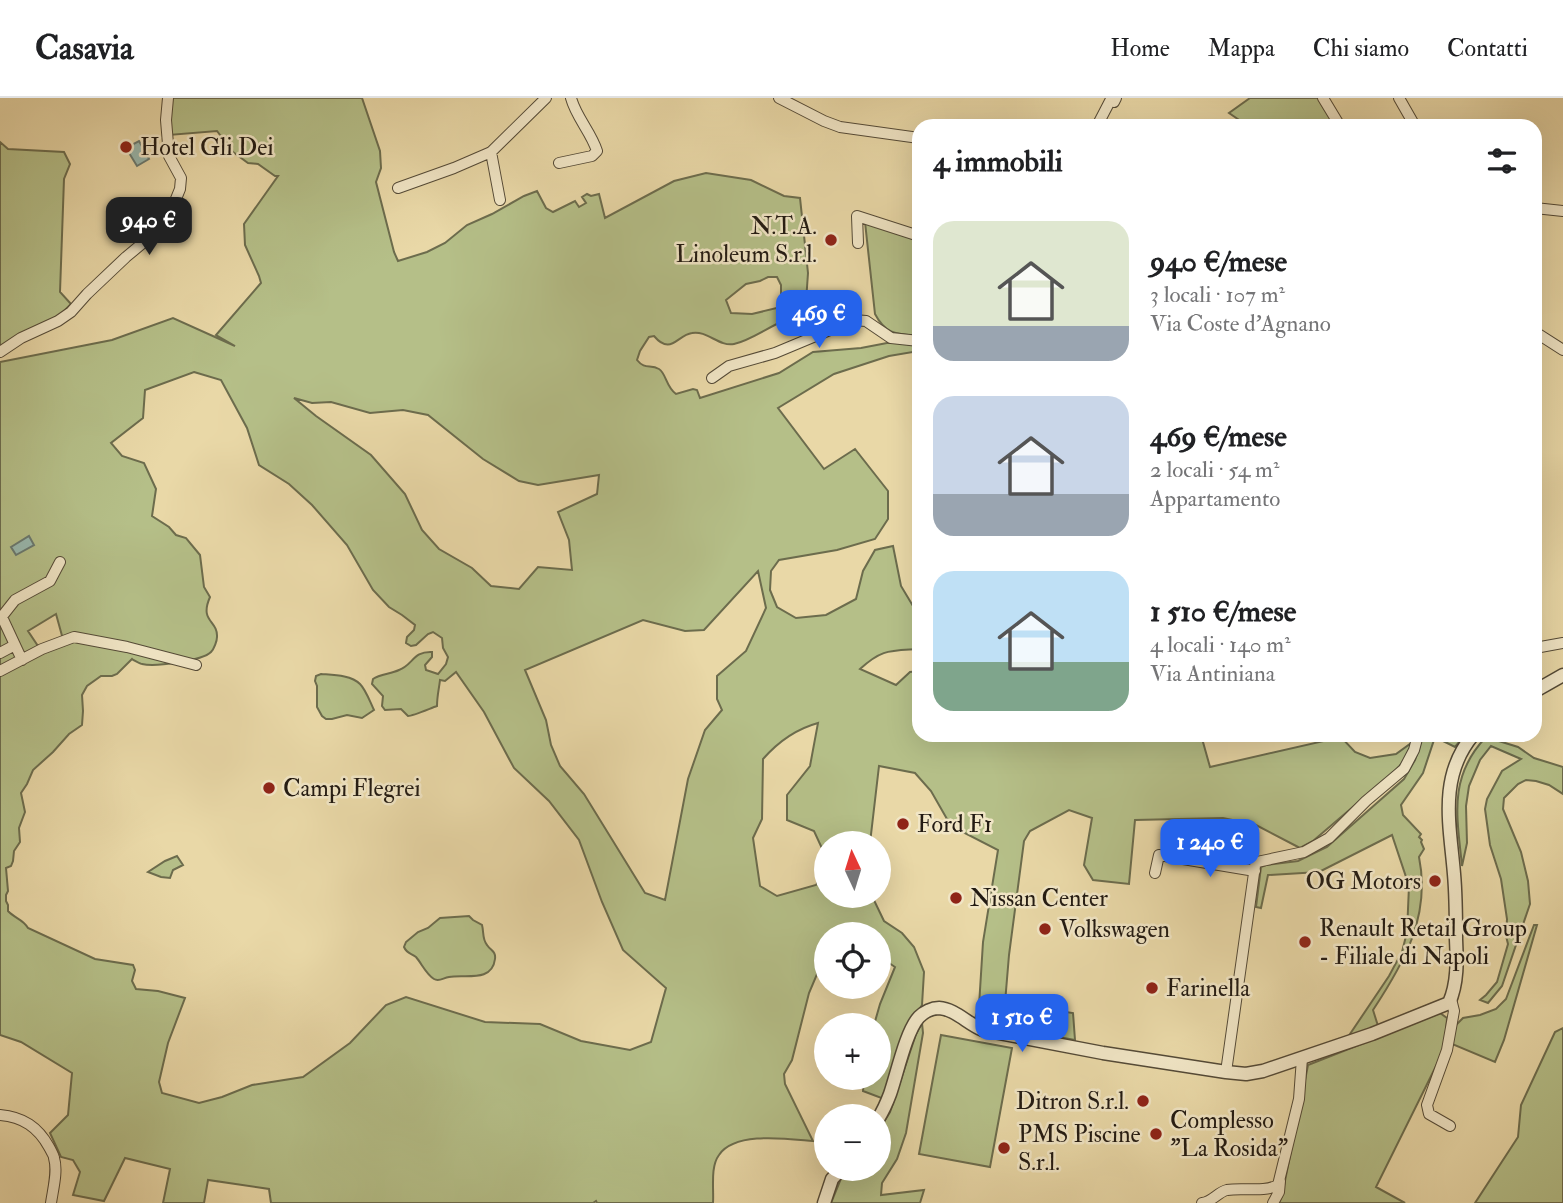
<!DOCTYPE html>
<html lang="it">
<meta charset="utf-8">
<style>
:root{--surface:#fff;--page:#f6f6f6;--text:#202124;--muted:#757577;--line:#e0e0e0;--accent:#2563eb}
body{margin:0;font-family:"IM FELL Double Pica",serif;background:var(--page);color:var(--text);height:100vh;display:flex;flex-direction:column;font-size:26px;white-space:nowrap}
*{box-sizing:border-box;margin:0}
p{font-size:23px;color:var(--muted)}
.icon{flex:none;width:38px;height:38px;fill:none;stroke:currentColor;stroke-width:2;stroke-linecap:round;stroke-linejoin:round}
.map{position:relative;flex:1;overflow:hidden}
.panel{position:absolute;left:912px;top:21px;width:630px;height:623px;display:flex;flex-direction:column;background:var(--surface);border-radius:21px;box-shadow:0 7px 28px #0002}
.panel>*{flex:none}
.needle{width:46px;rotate:356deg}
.buttons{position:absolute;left:814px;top:733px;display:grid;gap:14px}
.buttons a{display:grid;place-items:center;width:77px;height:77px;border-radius:50%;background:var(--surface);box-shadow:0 7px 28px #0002;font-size:35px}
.price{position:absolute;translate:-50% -60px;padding:0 16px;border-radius:14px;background:var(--accent);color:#fff;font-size:23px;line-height:46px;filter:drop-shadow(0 2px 4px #0008)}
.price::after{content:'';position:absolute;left:50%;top:42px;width:21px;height:16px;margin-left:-10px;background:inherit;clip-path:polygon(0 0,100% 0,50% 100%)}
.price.on{background:#222;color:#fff}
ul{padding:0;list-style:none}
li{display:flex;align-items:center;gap:21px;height:175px;padding:0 21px}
li span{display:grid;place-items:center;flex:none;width:196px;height:140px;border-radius:21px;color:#555}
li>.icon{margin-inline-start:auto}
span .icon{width:84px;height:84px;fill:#fffc;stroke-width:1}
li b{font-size:30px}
h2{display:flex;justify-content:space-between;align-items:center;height:84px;padding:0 21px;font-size:30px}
header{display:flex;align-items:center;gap:42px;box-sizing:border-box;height:98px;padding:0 35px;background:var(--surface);border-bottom:2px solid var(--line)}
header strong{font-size:33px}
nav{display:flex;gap:38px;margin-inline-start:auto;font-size:24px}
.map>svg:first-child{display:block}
</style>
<header>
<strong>Casavia</strong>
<nav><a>Home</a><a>Mappa</a><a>Chi siamo</a><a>Contatti</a></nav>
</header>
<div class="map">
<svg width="1563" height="1105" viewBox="0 0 1563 1105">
<rect width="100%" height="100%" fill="#e9d8a7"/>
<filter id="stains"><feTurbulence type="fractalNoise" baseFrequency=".00286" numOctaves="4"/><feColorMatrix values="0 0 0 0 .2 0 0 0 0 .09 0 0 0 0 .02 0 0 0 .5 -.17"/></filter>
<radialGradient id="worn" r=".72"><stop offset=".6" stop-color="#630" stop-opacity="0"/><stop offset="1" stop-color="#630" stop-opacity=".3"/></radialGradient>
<path fill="#b5bf88" stroke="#6c6c4d" stroke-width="2" fill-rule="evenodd" d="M172,0h190l18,53 1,17 -5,14 18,70 4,9 29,-9 18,-9 22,-18 25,-11 32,-18 13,-5 9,17 7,4 22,-11 4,6 7,-4 -4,-6 5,-3 4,2 8,-2 6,24 69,-37 32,-8 45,7 33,16 16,2 8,75 -3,43c-23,-1 -48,23 -71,28 -15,3 -27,-14 -42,-11 -15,2 -21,23 -38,3l-5,1 -9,14 -3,9c8,10 13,4 22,9 7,4 7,18 17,25l17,-5 4,1 3,8 79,-25 34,-21 48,-4 26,-5h32v8l-30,5 -55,18 -56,34 46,61 31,-20 33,42v28l-13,20 -38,11 -58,10 -8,11 -1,19 7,17 19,11 30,-3 30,-16 7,-28 12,-21 18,-4 8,40 12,20h6v43c-30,2 -37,0 -59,20l36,16 14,-13 9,-1v64h282l9,32 131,-30 14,15 15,6 26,-4 18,-13 -5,14 -14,16 -82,70 -13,7 -44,-23 -33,-7 -88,2 -6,64 -36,-4 -9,-15 8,-47 -23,-8 -39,21 -6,10 -15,114 -4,48 68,10 2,27 -88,-16 -12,-5 4,-13 4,-64 15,-92 -47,-24 -20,-35 -16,-18 -36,-7 -9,77 -44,1v13l-12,-26 -27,-11v-25l23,-29 8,-43c-22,6 -40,19 -55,36l-1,60 -9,19 7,48 17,10 39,-11 10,-16v27h46l12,25 18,12 12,14 10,25 -2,33 -6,11 -32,83 -21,-8 1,-13h14v-52l-4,-1 6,-21 15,-37 -16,-11 -1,-22h-34l-3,-1 -1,1h-14v31l-6,2 -11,26 -17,67 -8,14 1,10 28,57c-25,-2 -78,-10 -94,14 -9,12 -5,34 -6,48h-116l-1,-2 -3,2h-322l-2,-14 -61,-9 -4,23h-41l7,-34 -45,-11 -21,43 -31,-6 7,-23 -7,-12 -12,-3 -11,-24 18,-18 4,-42 -51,-31 -21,-7v-673l112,-22 61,-22 62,28 -19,-11 45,-52 -2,-7 -14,-31 -1,-21 34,-48h-3l-17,-12 -10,-1 -15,-11 -16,-21 -48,4zM768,179h9l4,8v22l-29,7 -21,-1 -5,-13 20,-16 14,-3zM194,274l27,8 26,48 12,37 30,19 23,21 35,40 26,45 16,17 13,8 13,10 -1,5 -7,7 -1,6 5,3 5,-1 12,-11 5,-2 9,6 1,10 5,9 -2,7 -8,10 -12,-4 -1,-5 7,-8v-5c-19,-1 -19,13 -33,18 -8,4 -19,4 -26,9l-1,5 11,12 -1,10 3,4 16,-1 7,7c5,0 23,-8 29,-10 0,-10 2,-17 3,-26l5,1 11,-9 28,40 30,56 35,33 30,39 23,62 21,48 43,38 -15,54 -21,8 -49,-9 -41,-17 -55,-2 -79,-25 -20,8 -36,38 -47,34 -51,8 -30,12 -23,6 -37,-10 -3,-11 9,-39 17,-45 -27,-7 -22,-2 -4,-8 3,-11 -2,-5 -38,-6 -67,-31c-5,-9 -14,-10 -20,-17v-6l-2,-4v-6l2,-4 -2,-23 5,-2 2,-5 1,-10 6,-9 -1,-14 6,-16 -4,-19 6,-9 6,-14 20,-18 16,-18 13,-9 1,-14 -1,-16 5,-9 14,-10h11l5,-2 15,-15c1,1 9,5 10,5 13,3 60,-3 69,-12 3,-3 6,-11 6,-15 1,-17 -18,-15 -7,-40l-6,-10 -4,-32 -14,-17 -10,-3 -7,-8 -17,-11 4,-27 -12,-26 -22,-7 -11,-13 32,-25 2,-28zM294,300l18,5 19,-1 39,11 33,-3 25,5 55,44 36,22 19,4 61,-10 -2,19 -39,18 11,28 3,30 -34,-3 -19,22 -28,-3 -19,-18 -33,-19 -17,-19 -17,-36 -34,-39 -55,-39zM758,473l8,37 -20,43 -29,25v23l5,11 -17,20 -17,49 -23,121 -20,-7 -61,-99 -24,-28 -9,-21 -5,-25 -21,-50 118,-50 42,11 19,-1zM56,516l8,29 -22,9 -14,-21z
M1250,0h71l16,28h-89l-19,-13z
M0,44l8,7 56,3 6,12 -6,15 -4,113 11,12 -12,12 -59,31z
M865,124l54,17v97c-22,-2 -33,-1 -44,-22z
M321,576c12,1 30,1 39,10 6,6 10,18 14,26l-12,8 -15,-3 -15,4h-6l-4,-3 -5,-9v-21l-2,-5 1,-5z
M1423,637h42l-10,12 -20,-10 -12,36 -22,32 2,10 18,19 -2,3 3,3 -1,2 3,7 -5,8c12,59 -15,106 -46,153l5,16 -30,11 41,-61 13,-24 5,-20 2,-46 -17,-51 -73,37 -51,3 -7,33 -5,-1 5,-40 5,-2 32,-4 29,-14 77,-68 11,-19z
M1486,639l32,10 16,11 29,9v27l-14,-9 -13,-4 -10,-1 -8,4 -14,14 -1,11 18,43 7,29 2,23 -28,82 -14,17 -8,-3 6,-5 11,-13 11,-38 -2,-8 1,-17 -6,-40 -11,-34 -5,-36 2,-10 15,-28 19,-12 -30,-13 -11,14 -11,26 -3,20 1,37 -5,23c-5,-50 -14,-89 24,-129z
M177,758l6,9 -10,5 -3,8 -9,-1 -13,-5 17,-11z
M469,818l4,4 9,5c2,7 0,14 5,20 4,6 9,6 8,14 -3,24 -30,15 -46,18 -6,1 -10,5 -15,2 -8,-5 -12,-15 -18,-22 -5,-4 -9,-3 -12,-10l2,-5 12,-10 10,-4 12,-10z
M1534,827h3l-33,115 -9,22 -43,-18 4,-19 7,-7 17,-3 16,-6 10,-10z
M1440,915l7,5 -2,30 -69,139 29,16h-126l3,-7 26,-131z
M922,925l1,10 -17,100 -9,26 -15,24 -1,12 43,-5 -4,13h-89l11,-27 8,-7h28l1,-39 11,-18 26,-78z
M1563,930v175h-88l43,-66 3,-32 34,-73z
M941,937l71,13 -22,119 -71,-13z"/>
<path fill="#99b9af" stroke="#697970" stroke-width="2" d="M139,43l10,18 -12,7 -11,-18z
M29,438l5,9 -18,10 -5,-8z"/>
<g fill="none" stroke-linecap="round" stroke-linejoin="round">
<g stroke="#544a37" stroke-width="12">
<path id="minor" d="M779,0l45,23 16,6 79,11
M1323,0l17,28
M1399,0l16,28
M1097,28l13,-25 4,1 2,-4
M491,54l9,48
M559,65l33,-7 5,-5c-6,-19 -21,-34 -26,-53
M398,90l56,-20 37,-16 55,-54
M1535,110l28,3
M858,145l-1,-27 62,20
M1535,234l28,18
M0,254l21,-14 37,-17 13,-9 16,-18 39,-37 30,-25 15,-21 9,-22 1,-11 -12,-22 -3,-36 2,-22
M712,280l17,-12 46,-13 79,-33 12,1 25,17 28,3
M2,519l20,43
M0,521l15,-19 35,-19 10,-19
M1535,550l28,-5
M0,555l15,-8
M0,573l42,-22 32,-12 53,10 69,18
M1155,775l4,-18 96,16
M1226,974l29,-206 2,-4 47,-10 25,-14 37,-37 38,-32 10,-19 4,-15
M0,1017c23,2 38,12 49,32 1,2 5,9 5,11 4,13 -1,31 -3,45
M1450,1028l-21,-12 -2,-9 20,-55 7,-39 -3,-12
M1202,1105c10,-1 16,-11 25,-13 17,-3 36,3 51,-5l21,-86 3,-41
M1273,1105l6,-11 1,-11"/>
</g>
<g stroke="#544a37" stroke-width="15">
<path id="tertiary" d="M1535,593l28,-16
M878,1021c5,-8 9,-17 12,-25 7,-20 16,-63 29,-77 5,-5 13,-9 20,-9 16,1 29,16 44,22l120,23 123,19 20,2 17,-3 109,-37 77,-31c9,-20 8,-43 7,-64 0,-21 0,-43 -2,-65 -4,-49 -16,-97 19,-139
M824,1105l8,-24 9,-10"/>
</g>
<use href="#minor" stroke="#f1e6c6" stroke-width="10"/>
<use href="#tertiary" stroke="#f1e6c6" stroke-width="12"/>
</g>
<g fill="#8f2418" stroke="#f1e6c6" stroke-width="2.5">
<circle cx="126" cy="49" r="7"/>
<circle cx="831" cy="142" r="7"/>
<circle cx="269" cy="690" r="7"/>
<circle cx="903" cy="726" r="7"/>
<circle cx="1435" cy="783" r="7"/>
<circle cx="956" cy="800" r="7"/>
<circle cx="1045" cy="831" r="7"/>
<circle cx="1305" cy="844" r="7"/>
<circle cx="1152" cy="890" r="7"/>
<circle cx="1143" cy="1003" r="7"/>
<circle cx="1156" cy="1036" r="7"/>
<circle cx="1004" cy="1050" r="7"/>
</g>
<g text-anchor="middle" stroke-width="5" stroke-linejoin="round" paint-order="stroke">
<g font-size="24" fill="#221a12" stroke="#f1e6c6" text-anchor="start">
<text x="140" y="57">Hotel Gli Dei</text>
<text x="817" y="136" text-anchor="end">N.T.A.<tspan x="817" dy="28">Linoleum S.r.l.</tspan></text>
<text x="283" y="698">Campi Flegrei</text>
<text x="917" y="734">Ford F1</text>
<text x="1421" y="791" text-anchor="end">OG Motors</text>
<text x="970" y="808">Nissan Center</text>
<text x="1319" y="838">Renault Retail Group<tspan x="1319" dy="28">- Filiale di Napoli</tspan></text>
<text x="1059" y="839">Volkswagen</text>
<text x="1166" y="898">Farinella</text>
<text x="1129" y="1011" text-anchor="end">Ditron S.r.l.</text>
<text x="1170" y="1030">Complesso<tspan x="1170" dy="28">"La Rosida"</tspan></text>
<text x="1018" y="1044">PMS Piscine<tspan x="1018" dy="28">S.r.l.</tspan></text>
</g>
</g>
<rect width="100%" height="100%" filter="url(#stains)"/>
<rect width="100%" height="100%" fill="url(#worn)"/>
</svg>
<div class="buttons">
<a><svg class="needle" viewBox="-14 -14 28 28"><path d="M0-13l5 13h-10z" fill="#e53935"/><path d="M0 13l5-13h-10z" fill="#757577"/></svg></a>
<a><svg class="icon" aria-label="locate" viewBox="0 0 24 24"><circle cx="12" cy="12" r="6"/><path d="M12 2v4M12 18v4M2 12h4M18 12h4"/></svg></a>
<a>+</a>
<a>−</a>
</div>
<b class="price on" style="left:149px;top:159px">940 €</b>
<b class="price" style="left:819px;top:252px">469 €</b>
<b class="price" style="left:1210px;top:781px">1 240 €</b>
<b class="price" style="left:1022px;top:956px">1 510 €</b>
<section class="panel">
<h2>4 immobili<svg class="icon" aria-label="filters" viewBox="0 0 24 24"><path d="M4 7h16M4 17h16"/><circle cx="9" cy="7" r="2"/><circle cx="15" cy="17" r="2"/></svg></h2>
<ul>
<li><span style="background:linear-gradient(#dfe7d0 75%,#9aa5b1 0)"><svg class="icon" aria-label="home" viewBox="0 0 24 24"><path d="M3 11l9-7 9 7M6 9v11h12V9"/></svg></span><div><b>940 €/mese</b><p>3 locali · 107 m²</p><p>Via Coste d'Agnano</p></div></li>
<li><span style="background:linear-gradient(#c9d6e8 70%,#9aa5b1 0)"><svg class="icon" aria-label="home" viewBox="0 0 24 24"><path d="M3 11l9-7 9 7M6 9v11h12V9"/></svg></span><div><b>469 €/mese</b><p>2 locali · 54 m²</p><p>Appartamento</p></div></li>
<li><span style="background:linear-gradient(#bfe0f5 65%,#7fa58c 0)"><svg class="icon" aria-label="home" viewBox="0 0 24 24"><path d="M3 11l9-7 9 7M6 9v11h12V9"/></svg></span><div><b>1 510 €/mese</b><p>4 locali · 140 m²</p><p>Via Antiniana</p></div></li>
</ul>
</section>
</div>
